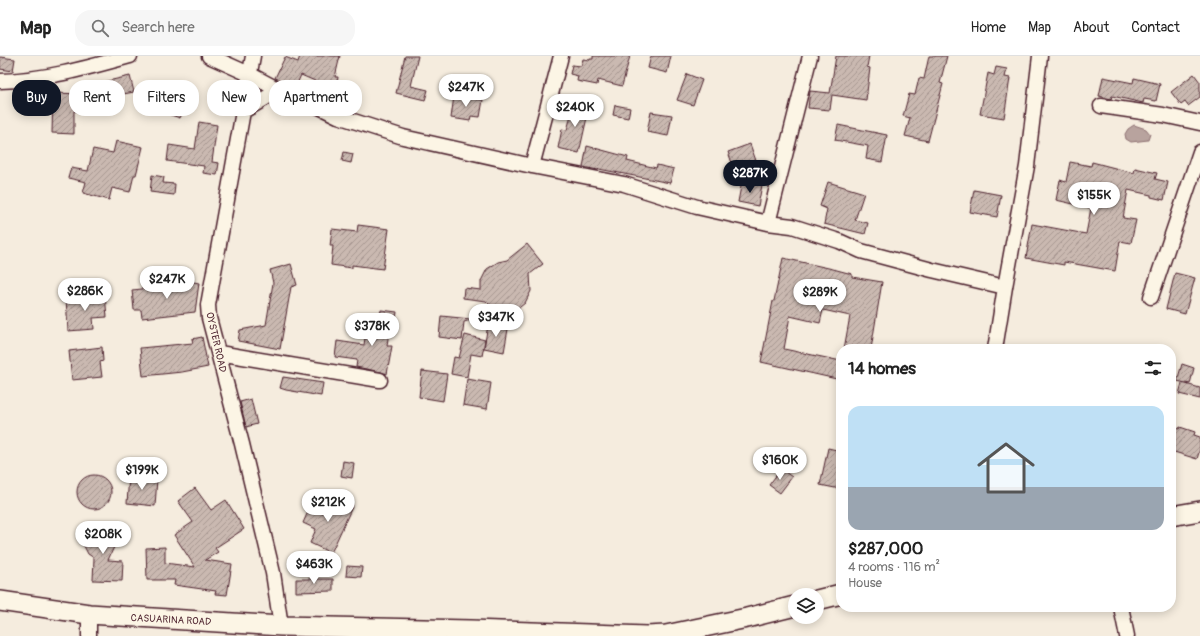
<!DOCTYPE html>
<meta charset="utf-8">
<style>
:root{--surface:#fff;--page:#f6f6f6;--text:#222;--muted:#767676;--line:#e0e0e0;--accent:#111827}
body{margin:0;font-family:Pangolin,sans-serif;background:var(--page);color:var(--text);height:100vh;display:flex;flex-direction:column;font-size:15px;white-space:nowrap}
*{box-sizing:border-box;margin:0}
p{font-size:13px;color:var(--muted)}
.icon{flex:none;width:22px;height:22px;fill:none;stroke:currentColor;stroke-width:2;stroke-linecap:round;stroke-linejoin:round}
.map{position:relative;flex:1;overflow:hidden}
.details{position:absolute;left:836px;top:288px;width:340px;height:268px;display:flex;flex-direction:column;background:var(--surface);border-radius:16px;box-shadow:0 2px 10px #0003}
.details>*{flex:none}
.top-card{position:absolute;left:12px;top:24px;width:380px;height:36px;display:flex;gap:8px}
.controls{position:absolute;left:788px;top:532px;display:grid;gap:8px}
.controls a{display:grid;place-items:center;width:36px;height:36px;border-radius:50%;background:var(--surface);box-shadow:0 2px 10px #0003;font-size:20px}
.price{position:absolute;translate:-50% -34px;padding:0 9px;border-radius:14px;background:#fff;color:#222;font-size:13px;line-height:26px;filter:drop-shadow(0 1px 2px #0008)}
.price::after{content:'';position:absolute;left:50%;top:24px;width:12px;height:9px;margin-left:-6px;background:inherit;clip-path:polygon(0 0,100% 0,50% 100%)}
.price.on{background:var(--accent);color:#fff}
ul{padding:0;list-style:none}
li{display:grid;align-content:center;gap:8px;height:212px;padding:0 12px}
li span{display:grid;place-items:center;height:124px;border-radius:12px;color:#555}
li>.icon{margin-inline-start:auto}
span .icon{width:72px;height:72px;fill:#fffc;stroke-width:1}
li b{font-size:17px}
h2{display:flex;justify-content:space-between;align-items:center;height:48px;padding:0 12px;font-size:17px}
.pill{padding:0 14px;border-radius:16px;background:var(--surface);box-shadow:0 2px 10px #0003;font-size:14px;line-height:36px}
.pill.on{background:var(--accent);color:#fff}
header{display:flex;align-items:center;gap:24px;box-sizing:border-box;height:56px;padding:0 20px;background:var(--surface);border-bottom:1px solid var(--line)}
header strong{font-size:19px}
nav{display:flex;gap:22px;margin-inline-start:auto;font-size:14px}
.search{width:280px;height:36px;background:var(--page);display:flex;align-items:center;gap:10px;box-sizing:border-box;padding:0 14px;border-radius:16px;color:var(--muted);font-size:15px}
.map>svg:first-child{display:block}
</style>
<header>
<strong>Map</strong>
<div class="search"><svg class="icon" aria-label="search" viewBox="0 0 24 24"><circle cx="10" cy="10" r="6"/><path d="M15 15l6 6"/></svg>Search here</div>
<nav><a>Home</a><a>Map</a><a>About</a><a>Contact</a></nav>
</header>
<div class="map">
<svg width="1200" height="580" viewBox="0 0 1200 580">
<defs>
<pattern id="building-hatch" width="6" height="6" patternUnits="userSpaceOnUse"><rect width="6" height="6" fill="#cab9b1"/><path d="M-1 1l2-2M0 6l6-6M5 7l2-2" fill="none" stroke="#a69690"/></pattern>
</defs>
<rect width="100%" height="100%" fill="#f5ecde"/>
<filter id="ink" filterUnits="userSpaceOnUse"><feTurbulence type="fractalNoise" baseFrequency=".025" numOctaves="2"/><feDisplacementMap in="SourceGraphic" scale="8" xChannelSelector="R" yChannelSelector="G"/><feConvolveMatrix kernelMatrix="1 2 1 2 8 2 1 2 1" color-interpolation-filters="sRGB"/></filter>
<g filter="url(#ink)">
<path fill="#b8a39e" stroke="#8c6e70" d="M1134,69l12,4 4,5 -2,6 -17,2 -5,-3 -1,-5 3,-5z"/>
<path fill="url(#building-hatch)" stroke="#4a1f2b" d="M300,0h40l-5,21h3l-3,23 -15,-2 2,-14 -21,-9 -5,11 -21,-8 10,-21 13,5z
M405,0h13l-7,30 17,4 -3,10 -29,-7z
M593,0h37l-8,30 -24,-6 -1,5 -20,-4 1,-5 -8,-2 2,-9 9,1 2,-7 7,1v-1h3z
M651,0h20l-4,17 -19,-5z
M836,0h33l-2,11 3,1 -4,32 -34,-5 -2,15 -22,-2 2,-17 20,2z
M929,0h18l-7,27 3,1 -15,57 -23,-5 5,-18 -7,-2 6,-22 6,1 4,-17 5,1z
M0,1l15,2 -2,12 -13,-2z
M996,11l11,2 -2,8 5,1 -6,40 -24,-4 8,-41 6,2z
M687,18l15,6 -9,25 -16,-5z
M1194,18l6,8v15l-12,9 -3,-4 -4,3 -10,-13z
M130,20l4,16 -32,6 -3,-15z
M1103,21l30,6 1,-5 26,6 -4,17 -12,-2 -1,4 -31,-7 -1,3 -12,-3z
M53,37l32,1v18l-11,-1v23l-22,-1z
M454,40l29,4 -3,17 -9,-1 -1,5 -19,-3z
M574,45l16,3 -11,49 -21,-5 4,-19 5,1 2,-7z
M172,49l12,5 -4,8 -12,-4z
M615,49l15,3 -2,10 -15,-3z
M651,56l21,3 -4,21 -21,-4z
M199,66l18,3 -5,37 7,1 -2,12 -14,-2 1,-7 -37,-5 2,-16 26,4z
M838,69l49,10 -5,27 -16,-3 2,-13 -33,-6z
M116,85l27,6 -7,28h-2l-4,17 -18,-4 -3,12 -26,-7 3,-11 -18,-4 3,-10 17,3 5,-22 20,4z
M750,88l9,25 -22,8 -9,-25z
M587,90l41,11 -1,4 29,7 1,-3 17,4 -4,14 -71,-14 -1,1 -15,-3z
M344,96l9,2 -2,9 -9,-2z
M1070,106l21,4 1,-4 42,11 1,-5 22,5 -2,6 13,3 -4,18 -13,-3v-2l-23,-5 -5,28 13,2 -5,23 -11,-2 -5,30 -51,-9v3l-38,-7 6,-34 54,10 5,-26 -35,-8 4,-20 6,2z
M152,119l12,2 -1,6 12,1 -1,11 -24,-3z
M742,125l20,4 -4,21 -20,-4z
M828,126l36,11 -9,27 13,3 -3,11 -41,-10 3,-15 -7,-3z
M974,134l27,5 -4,22 -27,-5z
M358,169l31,4 -6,40 -31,-4v3l-21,-3 2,-19h-3l2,-17 25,3z
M527,188l16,20 -13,10 1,17 -6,12 -5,4 -19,6 -11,-8 -4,-4 -23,-3 1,-10 17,2v-9l6,-12 11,-7 9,-2z
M783,202l50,11 19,5v3l30,5 -11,67h-27l6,-33 -27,-6 -3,13 -30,-7 -6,33 57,12v19l-80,-18 12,-61h1z
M291,208l6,21 -6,2 -11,62 -42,-8 2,-11 26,-5 7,-42 -3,-13z
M1175,217l20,5 -10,36 -19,-5z
M183,224l16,3 -4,29 -53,6 -1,-8h-7l-2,-20 50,-5z
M105,239l2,22 -14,1 1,11 -26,2 -2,-33z
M381,254l16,2 -3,20 -5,-1 -2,15h5l-5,28 -6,-2 -25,-5 1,-7 -22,-3 2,-16 27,4 1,-7 11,1z
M441,260l30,3v1l-7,2 -2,18 -23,-3z
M488,269l20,4 -4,23 -20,-4z
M465,279l20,5 -3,16 -11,-2 -4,23 -16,-3 3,-17 5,1z
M202,281l6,30 -26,5 -39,4 -3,-28 53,-5 -1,-4z
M102,291l1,14 -3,1 2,15 -30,3 -3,-29z
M1182,308l12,4 -4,16 -13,-3z
M422,315l25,3 -4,27 -24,-4z
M283,321l40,6 -2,13 -35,-6 -6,-2z
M467,323l24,4 -4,26 -24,-4z
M1182,327l18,5v11l-21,-5z
M251,343l6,25 -11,3 -6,-25z
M1171,371l8,2 1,-2 15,5 -1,3 6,2v12l-3,10 -26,-8z
M828,392l13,3v32l-1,6 -20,-4z
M343,405l11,2 -2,15 -11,-2z
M781,413l11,8 -12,16 -11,-8z
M77 436a17 17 0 1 1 34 0a17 17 0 1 1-34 0Z
M129,420l28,3 -2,27 -28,-3z
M195,432l16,22 15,-10 18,29 -29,19 3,4 -13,8 27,4 -5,31 -12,-1 1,-3 -42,-6 1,-5h-28l-1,-32 19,-1v16l30,4 -21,-32 19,-13 -15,-21z
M332,439l21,10 -22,48 -21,-10 6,-14 -13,-6 7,-16 14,6z
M95,471l10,1 8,8 2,5 -1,6 -6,13 15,1 -1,20 -29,-1 1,-22 -6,-4 -5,-10 3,-10z
M347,510l15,1 -1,10 -15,-1z
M296,523h37v12l-37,1z"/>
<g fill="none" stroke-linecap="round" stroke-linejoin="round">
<g stroke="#4a1f2b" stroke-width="17">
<path id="street" d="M209,0l40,18 30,16 16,5 43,21 65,21 129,29 92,18 73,23 71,16 24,3 47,15 22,10 71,19 73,17 22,-121 13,-110
M253,0l-45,249 1,13 33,126 31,129 8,53
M0,25c45,-1 87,-13 130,-25
M1101,50l62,9 37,8
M242,56l37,-22
M532,110l29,-110
M768,167l42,-167
M1151,241l49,-145
M995,293l10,-62
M219,297l161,27
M1121,551l6,29
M89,558v22"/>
</g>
<g stroke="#4a1f2b" stroke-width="22">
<path id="secondary" d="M1171,460l29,-5
M817,544l24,-6
M0,545l89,13 192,12 190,4 176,6 19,-1 81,-17 48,-12"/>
</g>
<use href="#street" stroke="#fcf5e5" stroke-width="14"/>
<use href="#secondary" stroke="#fcf5e5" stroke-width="19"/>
</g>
</g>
<g text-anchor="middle" stroke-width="4" stroke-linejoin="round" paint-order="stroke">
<g font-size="10" fill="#4a1f2b" stroke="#fcf5e5">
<text transform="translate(217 286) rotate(77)" y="4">OYSTER ROAD</text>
<text transform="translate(171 563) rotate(3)" y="4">CASUARINA ROAD</text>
</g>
</g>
</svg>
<div class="controls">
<a><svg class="icon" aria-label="layers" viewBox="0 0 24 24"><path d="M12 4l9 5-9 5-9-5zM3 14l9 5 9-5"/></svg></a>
</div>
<b class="price" style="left:466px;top:52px">$247K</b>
<b class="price" style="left:575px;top:72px">$240K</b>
<b class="price on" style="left:750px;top:138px">$287K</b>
<b class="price" style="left:1094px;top:160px">$155K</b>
<b class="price" style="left:167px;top:244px">$247K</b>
<b class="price" style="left:85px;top:256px">$286K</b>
<b class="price" style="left:820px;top:257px">$289K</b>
<b class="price" style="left:496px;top:282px">$347K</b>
<b class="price" style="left:372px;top:291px">$378K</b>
<b class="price" style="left:780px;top:425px">$160K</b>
<b class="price" style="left:142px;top:435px">$199K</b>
<b class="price" style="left:328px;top:467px">$212K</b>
<b class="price" style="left:103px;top:499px">$208K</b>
<b class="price" style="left:314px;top:529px">$463K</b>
<div class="top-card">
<a class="pill on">Buy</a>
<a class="pill">Rent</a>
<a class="pill">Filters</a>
<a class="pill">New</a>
<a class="pill">Apartment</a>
</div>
<section class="details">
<h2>14 homes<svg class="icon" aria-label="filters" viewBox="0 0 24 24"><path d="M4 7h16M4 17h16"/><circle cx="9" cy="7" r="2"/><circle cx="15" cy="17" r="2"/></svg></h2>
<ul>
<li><span style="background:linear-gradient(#bfe0f5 65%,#9aa5b1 0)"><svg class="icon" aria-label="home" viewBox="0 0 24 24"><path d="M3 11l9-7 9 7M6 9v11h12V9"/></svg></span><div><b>$287,000</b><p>4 rooms · 116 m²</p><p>House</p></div></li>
</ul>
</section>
</div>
